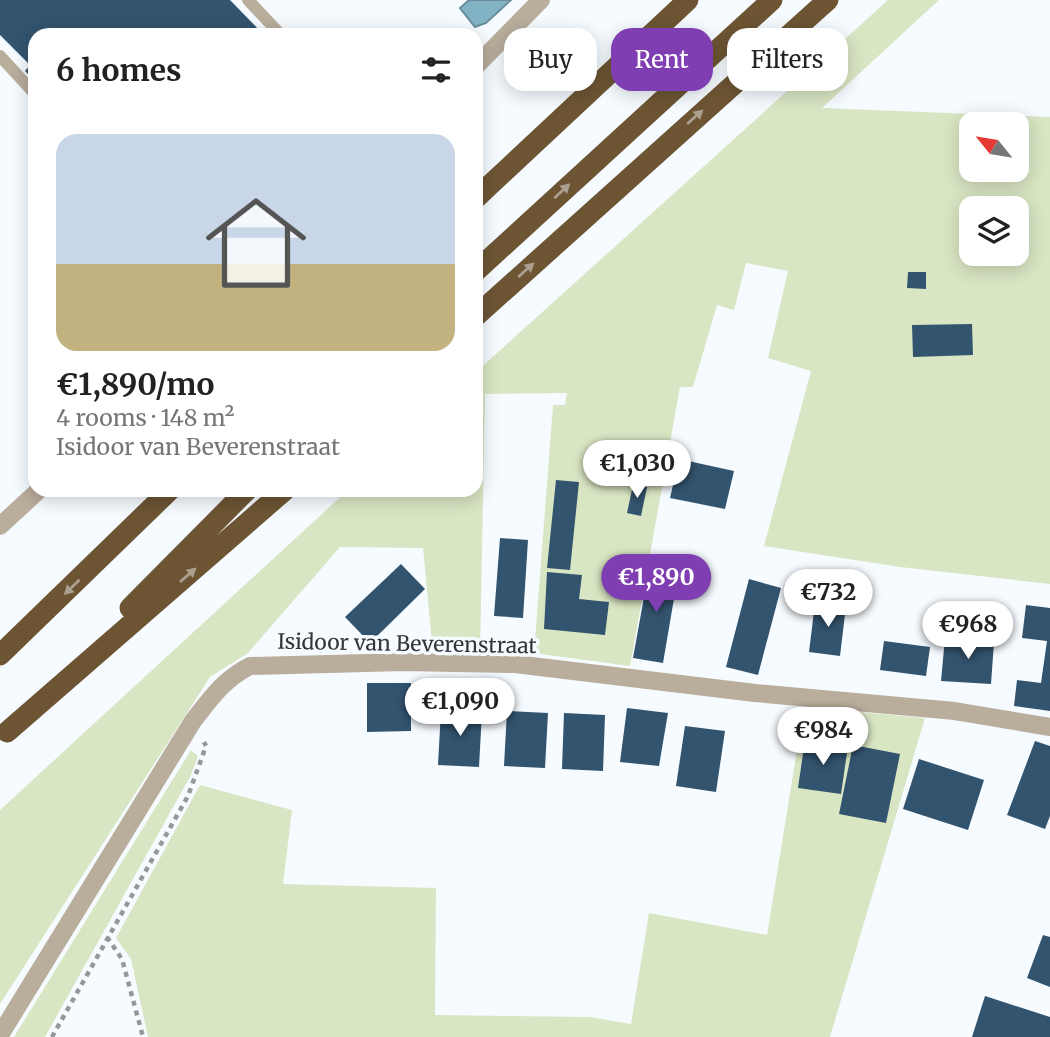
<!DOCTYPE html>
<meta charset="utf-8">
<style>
:root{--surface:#fff;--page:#f6f6f6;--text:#222;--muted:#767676;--accent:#803eb3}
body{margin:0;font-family:Merriweather,serif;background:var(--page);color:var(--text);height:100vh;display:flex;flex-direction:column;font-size:26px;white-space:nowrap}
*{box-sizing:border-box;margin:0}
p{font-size:23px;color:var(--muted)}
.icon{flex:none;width:38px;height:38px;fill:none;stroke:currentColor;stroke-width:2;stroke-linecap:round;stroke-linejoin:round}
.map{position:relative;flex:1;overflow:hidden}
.drawer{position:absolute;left:28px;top:28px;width:455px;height:469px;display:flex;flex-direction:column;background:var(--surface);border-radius:21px;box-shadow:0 4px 18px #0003}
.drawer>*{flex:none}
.top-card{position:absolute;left:504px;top:28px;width:441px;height:63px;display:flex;gap:14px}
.needle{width:46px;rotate:300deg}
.buttons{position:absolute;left:959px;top:112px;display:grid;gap:14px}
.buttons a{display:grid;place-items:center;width:70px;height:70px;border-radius:14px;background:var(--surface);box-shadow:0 4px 18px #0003;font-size:35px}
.price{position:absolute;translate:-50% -60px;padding:0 16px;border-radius:24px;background:#fff;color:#222;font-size:23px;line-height:46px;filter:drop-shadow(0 2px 4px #0008)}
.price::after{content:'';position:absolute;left:50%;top:42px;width:21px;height:16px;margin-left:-10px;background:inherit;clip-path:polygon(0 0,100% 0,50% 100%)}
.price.on{background:var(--accent);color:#fff}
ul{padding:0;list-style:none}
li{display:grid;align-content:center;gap:14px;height:371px;padding:0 28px}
li span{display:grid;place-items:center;height:217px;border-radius:21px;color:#555}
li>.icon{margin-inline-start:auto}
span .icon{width:126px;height:126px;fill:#fffc;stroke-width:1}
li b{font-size:30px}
h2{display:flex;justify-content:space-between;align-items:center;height:84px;padding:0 28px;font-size:30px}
.chip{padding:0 24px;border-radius:21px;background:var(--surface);box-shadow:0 4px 18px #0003;font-size:24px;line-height:63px}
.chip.on{background:var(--accent);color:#fff}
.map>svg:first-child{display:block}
</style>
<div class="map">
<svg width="1050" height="1037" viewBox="0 0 1050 1037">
<rect width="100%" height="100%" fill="#f6fbff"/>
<path fill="#d9e6c3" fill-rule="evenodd" d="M888,0h51l-117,108 228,9v467l-150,-17 -136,-21 47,-175 -43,-13 20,-87 -42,-8 -12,47 -17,-5 -24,82h-13l-50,279 -96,-13 19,-248h12l2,-12 -82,1 -5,260 -47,-1 -10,-105 -83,-1 -92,106 -38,24 -210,327v-194l348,-320h128v-118zM971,124h46v46h-46zM971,208h46v46h-46z
M804,707l121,11 -95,319h-682l-17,-78 -15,-21 84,-153 92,25 -9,74 153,4 -1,127 155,2 41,7 18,-111 118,22z
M191,750l7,6 -7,19 -146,262h-31z"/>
<path fill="#81b3c5" stroke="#6a8e9b" stroke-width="2" d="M469,0h42l-25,23 -11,4 -15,-19z"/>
<path fill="#33546f" d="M0,0h230l34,35h-229v46l-10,-10 5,-6 -30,-30z
M908,272h18v17l-19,-1z
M972,324l1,31 -60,2 -1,-32z
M679,459l55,12 -9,38 -55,-11z
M556,480l23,2 -9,88 -23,-2z
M633,485l14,2 -6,29 -14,-3z
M500,538l28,2 -5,78 -29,-2z
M401,564l24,25 -55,54 -25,-26z
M650,564l29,5 -16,94 -30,-5z
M547,572l35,3 -3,24 30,3 -4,33 -61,-6z
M749,579l32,9 -23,87 -32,-8z
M815,603l31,3 -6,50 -31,-4z
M1026,605l24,3v103l-36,-5 3,-26 24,3 6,-42 -25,-3z
M945,638l49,4 -3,42 -50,-3z
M884,641l46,6 -4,29 -46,-6z
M367,683h44v48l-44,1z
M627,708l41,5 -9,53 -39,-4z
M441,710l41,2 -3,55 -41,-2z
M507,711l41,2 -3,55 -41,-2z
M564,713l41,2 -2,56 -41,-2z
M685,726l40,5 -9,61 -40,-6z
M805,740l43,6 -7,48 -43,-6z
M1035,741l15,5v70l-5,13 -38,-14z
M853,745l47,9 -14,69 -47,-9z
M919,759l65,21 -16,50 -65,-21z
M1043,935l7,2v50l-23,-9z
M985,996l65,21v20h-78z"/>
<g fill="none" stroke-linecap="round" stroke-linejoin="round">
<path stroke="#94989b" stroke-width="4.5" stroke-dasharray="5 5" stroke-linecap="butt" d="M107,937l15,22 21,78
M52,1037l136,-241 18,-50 -2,-4"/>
<path stroke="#b9ad9c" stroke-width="12" d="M248,0l33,35
M0,56l35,38"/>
<path stroke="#b9ad9c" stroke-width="18" d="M476,66l65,-66
M0,526l39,-36
M0,1035l193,-314c17,-22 31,-42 57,-55l153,-4 112,2 240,29 200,18 95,16"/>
<path stroke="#6d5533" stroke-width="21" d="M476,198l212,-198
M476,271l296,-271
M476,316l352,-316
M130,608l117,-118
M0,655l170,-165
M7,732l278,-242"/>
</g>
<defs><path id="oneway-solid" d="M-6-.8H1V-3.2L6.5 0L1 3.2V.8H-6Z" transform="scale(1.75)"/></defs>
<g fill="#aba08f">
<use href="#oneway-solid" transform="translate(695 117) rotate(-42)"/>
<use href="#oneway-solid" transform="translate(562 191) rotate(-43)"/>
<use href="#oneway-solid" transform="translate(526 270) rotate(-42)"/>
<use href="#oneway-solid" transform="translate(188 575) rotate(-41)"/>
<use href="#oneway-solid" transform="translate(72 587) rotate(136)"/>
</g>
<g text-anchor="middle" stroke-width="7" stroke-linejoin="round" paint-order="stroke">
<g font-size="21" fill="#343638" stroke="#f6fbff">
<text transform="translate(407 644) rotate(1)" y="7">Isidoor van Beverenstraat</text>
</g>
</g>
</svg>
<div class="buttons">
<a><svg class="needle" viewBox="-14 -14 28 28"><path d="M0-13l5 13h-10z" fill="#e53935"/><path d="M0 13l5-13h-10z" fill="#767676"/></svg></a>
<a><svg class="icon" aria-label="layers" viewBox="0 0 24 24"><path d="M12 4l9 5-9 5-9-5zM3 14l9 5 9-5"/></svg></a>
</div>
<b class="price" style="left:637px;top:500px">€1,030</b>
<b class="price on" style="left:656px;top:614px">€1,890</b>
<b class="price" style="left:828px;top:629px">€732</b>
<b class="price" style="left:968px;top:661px">€968</b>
<b class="price" style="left:460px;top:738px">€1,090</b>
<b class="price" style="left:823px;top:767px">€984</b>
<div class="top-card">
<a class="chip">Buy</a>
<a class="chip on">Rent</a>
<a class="chip">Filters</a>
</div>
<section class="drawer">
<h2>6 homes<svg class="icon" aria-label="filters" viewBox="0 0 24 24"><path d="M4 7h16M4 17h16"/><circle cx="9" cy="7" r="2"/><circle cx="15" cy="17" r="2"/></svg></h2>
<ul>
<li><span style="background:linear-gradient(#c9d6e8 60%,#c2b280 0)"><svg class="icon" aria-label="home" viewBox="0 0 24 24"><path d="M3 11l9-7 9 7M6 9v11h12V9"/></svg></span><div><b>€1,890/mo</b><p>4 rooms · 148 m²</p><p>Isidoor van Beverenstraat</p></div></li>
</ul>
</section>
</div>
